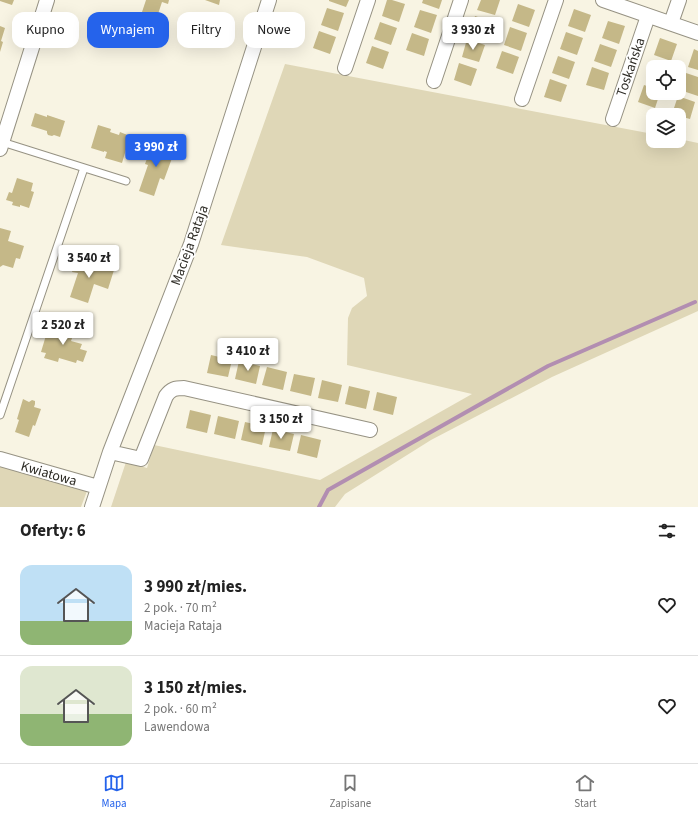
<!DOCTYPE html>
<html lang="pl">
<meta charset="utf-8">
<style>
:root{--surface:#fff;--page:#f2f2f2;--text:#222;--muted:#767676;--line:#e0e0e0;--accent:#2563eb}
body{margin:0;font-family:"Source Sans 3",sans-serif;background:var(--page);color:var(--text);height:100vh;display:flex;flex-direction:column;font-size:15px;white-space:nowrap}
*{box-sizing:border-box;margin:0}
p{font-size:13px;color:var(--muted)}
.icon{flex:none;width:22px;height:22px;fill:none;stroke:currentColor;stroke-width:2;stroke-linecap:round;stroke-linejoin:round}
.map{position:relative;height:507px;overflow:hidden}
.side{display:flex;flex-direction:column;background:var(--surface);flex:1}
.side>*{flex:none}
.guide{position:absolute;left:12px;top:12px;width:400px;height:36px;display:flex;gap:8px}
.fabs{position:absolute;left:646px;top:60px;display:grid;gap:8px}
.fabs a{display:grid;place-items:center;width:40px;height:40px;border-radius:8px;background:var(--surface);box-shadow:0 4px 16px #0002;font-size:20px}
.price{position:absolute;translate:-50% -34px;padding:0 9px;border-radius:4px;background:#fff;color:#222;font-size:13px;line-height:26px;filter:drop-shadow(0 1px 2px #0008)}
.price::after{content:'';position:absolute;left:50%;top:24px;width:12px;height:9px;margin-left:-6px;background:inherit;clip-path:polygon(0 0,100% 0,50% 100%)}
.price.active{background:var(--accent);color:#fff}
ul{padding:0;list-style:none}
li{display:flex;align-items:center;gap:12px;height:100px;padding:0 20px}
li+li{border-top:1px solid var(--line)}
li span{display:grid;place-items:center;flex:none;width:112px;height:80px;border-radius:12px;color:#555}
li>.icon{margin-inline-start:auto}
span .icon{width:48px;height:48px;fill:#fffc;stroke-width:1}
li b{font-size:17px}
h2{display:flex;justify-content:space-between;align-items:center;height:48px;padding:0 20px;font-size:17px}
.pill{padding:0 14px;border-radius:12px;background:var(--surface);box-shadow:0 4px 16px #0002;font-size:14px;line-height:36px}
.pill.active{background:var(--accent);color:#fff}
.dock{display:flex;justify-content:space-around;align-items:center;height:56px;border-top:1px solid var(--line);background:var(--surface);font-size:11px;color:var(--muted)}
.dock a{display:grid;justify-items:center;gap:2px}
.dock .active{color:var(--accent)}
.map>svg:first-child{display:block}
</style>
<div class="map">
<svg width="698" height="507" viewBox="0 0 698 507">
<rect width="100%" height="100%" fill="#f8f4e3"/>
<path fill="#dfd7b7" d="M285,64l368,70v7h26v-2l19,4v168l-146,66 -121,63 -86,54 -10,13h-224l15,-45 21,6 7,-23 166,35 152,-86 -125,-29 1,-47 4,-10 15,-12 -3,-18 -57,-21 -86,-12z
M0,464l87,27 -6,16h-81z"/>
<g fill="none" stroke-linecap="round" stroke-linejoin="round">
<path stroke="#b28eb1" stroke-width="4" d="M319,507l9,-17 220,-124 147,-64"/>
</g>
<path fill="#c5b888" d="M0,0h14l-2,5 -12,-4z
M146,0h23l-1,4 -6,-2 -5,15 -15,-5z
M205,0h15l-1,5z
M329,0h20l-3,7 -17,-6z
M387,0h5l13,4 -6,18 -17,-6z
M423,0h19l-3,9 -17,-6z
M481,0h19l-5,15 -18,-5z
M518,4l17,6 -6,17 -17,-6z
M327,8l17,5 -6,18 -17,-6z
M574,9l17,6 -6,17 -17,-6z
M420,10l17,5 -6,18 -17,-6z
M475,16l18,6 -6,17 -17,-6z
M97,17l25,8 -5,15 -25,-8z
M608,21l17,5 -6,18 -17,-6z
M380,22l17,6 -6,17 -17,-6z
M0,26l5,2 -4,13 2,1 -3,10z
M510,27l17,6 -6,18 -17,-6z
M319,31l17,6 -6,17 -17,-6z
M566,32l17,6 -6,17 -17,-6z
M412,33l17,6 -5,17 -18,-6z
M660,38l17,6 -6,17 -17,-6z
M467,39l18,6 -6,17 -17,-5z
M600,44l17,6 -6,17 -17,-6z
M372,46l17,6 -6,17 -17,-6z
M694,49l4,2v19l-10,-3z
M502,51l17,6 -6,17 -17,-6z
M558,56l17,6 -6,17 -17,-6z
M652,61l16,6h-15v14l-7,-3z
M459,63l18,6 -6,17 -17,-6z
M592,67l17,6 -5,17 -18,-5z
M686,73l12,4v19l-18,-6z
M550,79l17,6 -6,17 -17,-5z
M644,85l9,3v5h7l-5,15 -17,-6z
M678,96l17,6 -5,17 -11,-3v-1l-7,-1z
M35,113l12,4v-2l18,6 -5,16 -6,-2 -2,1 -4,-1 -1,-2v-2l-16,-5z
M98,125l13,4 -1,3 9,3 1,-3 10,4 -8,27 -17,-5 2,-6 -3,-1v1l-13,-4z
M156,143l19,7 -11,30 -4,-2 -6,18 -15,-5 9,-26 -3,-1 4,-11 3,2z
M17,178l16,5 -2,8 3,1 -5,16 -9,-3v2l-8,-2 1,-3 -7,-2 3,-8 3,1z
M0,228l11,3 -3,10 16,5 -4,13 -4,-1 -3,10 -10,-3 -3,2z
M76,258l38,12 -6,19 -14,-5 -6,19 -18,-6 8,-24 -6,-1z
M55,324l20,6 -4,11 11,3 -2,5 7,2 -4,11 -6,-2 -1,3 -17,-5 -1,4 -14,-4 2,-5 -5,-1 6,-20 5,2z
M211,355l21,5 -4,17 -21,-4z
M239,361l21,5 -4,18 -21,-5z
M267,367l20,5 -4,18 -21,-5z
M294,374l21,4 -4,18 -21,-5z
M322,380l20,5 -4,17 -20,-4z
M349,386l21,5 -4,18 -21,-5z
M377,392l20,5 -4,18 -20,-5z
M23,399l6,3 3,-2 3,1v3l-1,3 7,2 -6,17 -2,-1 -4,12 -14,-5 4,-12 -2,-1z
M190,410l21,5 -4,18 -21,-5z
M218,416l21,5 -4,18 -21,-5z
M245,422l21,5 -4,18 -21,-5z
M273,429l21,5 -4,17 -21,-4z
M301,435l20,5 -4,18 -20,-5z"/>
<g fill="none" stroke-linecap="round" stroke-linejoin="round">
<g stroke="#969283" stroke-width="9">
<path id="service" d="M2,142l124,39
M0,415l84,-247"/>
</g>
<g stroke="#969283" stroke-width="16">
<path id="minor" d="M603,0l95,33
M671,23l8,-23
M345,68l23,-68
M434,81l27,-81
M522,99l34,-99
M613,119l35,-103
M0,149l47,-149
M110,452l31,7 25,-63c5,-7 9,-8 18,-8l186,42
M0,459l98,28
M92,507l18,-55 81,-208 78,-244"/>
</g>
<use href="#service" stroke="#fff" stroke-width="7"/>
<use href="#minor" stroke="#fff" stroke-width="14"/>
</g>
<g text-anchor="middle" stroke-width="3.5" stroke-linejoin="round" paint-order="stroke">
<g font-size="14" fill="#2e2c26" stroke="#fff">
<text transform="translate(630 67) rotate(-71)" y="5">Toskańska</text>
<text transform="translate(189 245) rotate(-70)" y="5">Macieja Rataja</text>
<text transform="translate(49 473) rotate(16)" y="5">Kwiatowa</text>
</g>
</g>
</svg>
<div class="fabs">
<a><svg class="icon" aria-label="locate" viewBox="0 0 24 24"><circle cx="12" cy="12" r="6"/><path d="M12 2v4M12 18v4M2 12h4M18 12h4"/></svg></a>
<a><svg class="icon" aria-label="layers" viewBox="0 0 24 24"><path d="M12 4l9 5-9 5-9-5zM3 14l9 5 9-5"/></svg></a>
</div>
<b class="price" style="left:473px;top:51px">3 930 zł</b>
<b class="price active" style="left:156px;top:168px">3 990 zł</b>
<b class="price" style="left:89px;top:279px">3 540 zł</b>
<b class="price" style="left:63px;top:346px">2 520 zł</b>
<b class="price" style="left:248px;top:372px">3 410 zł</b>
<b class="price" style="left:281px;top:440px">3 150 zł</b>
<div class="guide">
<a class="pill">Kupno</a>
<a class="pill active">Wynajem</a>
<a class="pill">Filtry</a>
<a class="pill">Nowe</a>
</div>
</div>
<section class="side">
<h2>Oferty: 6<svg class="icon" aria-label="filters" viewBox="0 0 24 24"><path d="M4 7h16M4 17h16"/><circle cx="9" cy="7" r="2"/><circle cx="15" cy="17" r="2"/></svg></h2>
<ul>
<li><span style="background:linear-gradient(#bfe0f5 70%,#8fb573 0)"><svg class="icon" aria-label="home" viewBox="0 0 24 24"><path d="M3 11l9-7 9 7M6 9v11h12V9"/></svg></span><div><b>3 990 zł/mies.</b><p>2 pok. · 70 m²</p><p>Macieja Rataja</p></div><svg class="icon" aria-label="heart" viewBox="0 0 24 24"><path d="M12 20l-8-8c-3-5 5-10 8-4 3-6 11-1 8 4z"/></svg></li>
<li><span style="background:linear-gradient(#dfe7d0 60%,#8fb573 0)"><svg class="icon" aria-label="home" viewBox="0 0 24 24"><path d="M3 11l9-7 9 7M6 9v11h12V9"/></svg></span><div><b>3 150 zł/mies.</b><p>2 pok. · 60 m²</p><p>Lawendowa</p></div><svg class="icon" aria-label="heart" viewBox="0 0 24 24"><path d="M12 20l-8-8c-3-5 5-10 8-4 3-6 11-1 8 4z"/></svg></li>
</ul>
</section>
<nav class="dock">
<a class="active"><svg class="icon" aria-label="map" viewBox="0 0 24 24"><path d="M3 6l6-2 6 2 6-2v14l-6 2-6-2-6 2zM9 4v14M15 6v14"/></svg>Mapa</a>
<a><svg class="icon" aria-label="saved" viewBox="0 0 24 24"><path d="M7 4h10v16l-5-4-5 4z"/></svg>Zapisane</a>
<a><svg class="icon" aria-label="home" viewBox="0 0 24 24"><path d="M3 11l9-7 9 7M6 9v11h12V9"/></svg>Start</a>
</nav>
